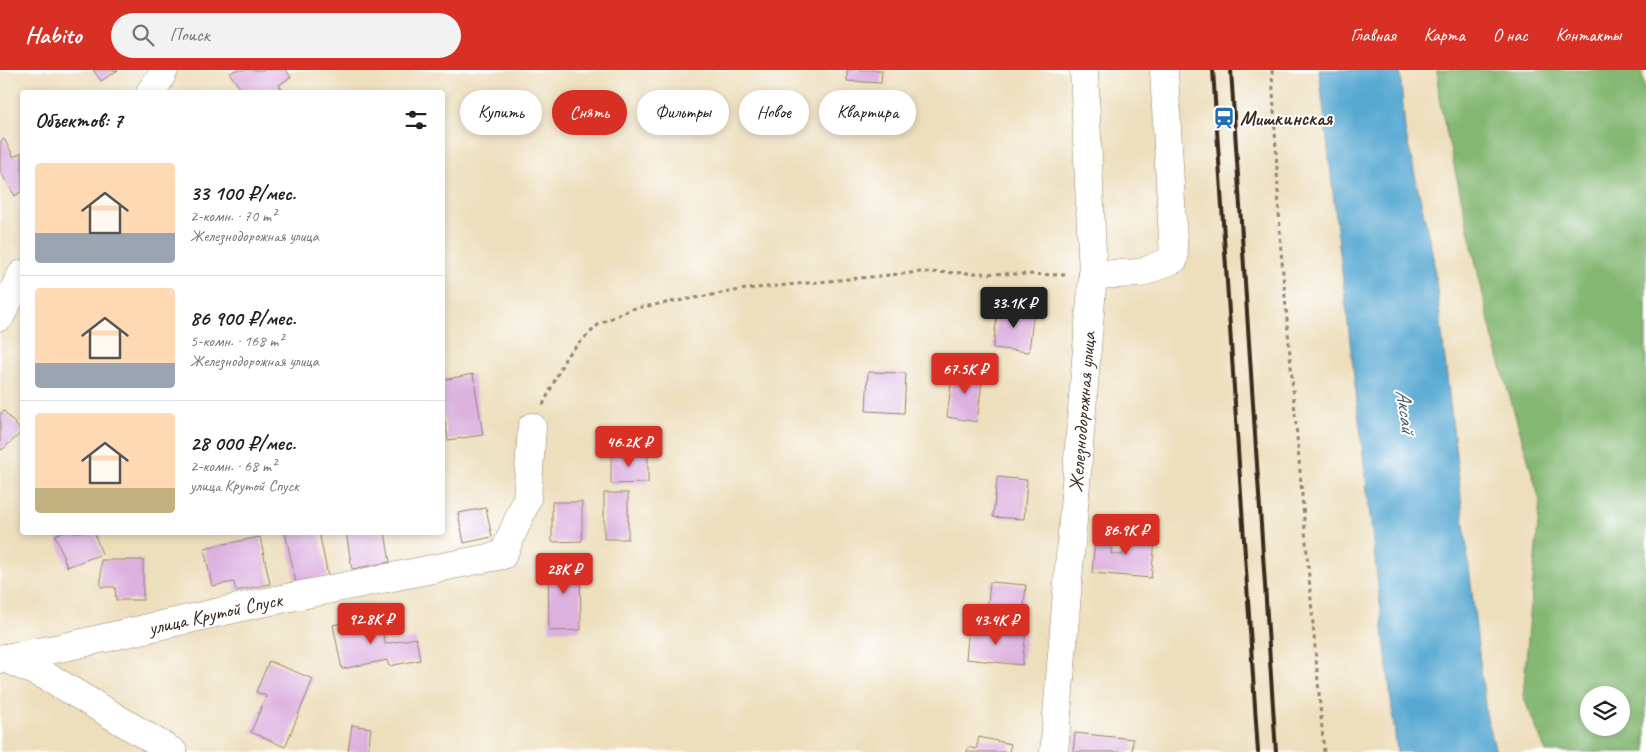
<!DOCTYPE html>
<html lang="ru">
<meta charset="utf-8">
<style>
:root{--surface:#fff;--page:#f2f2f2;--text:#222;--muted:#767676;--line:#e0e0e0;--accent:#d93025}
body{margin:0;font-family:Caveat,sans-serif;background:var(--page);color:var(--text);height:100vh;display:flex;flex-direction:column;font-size:19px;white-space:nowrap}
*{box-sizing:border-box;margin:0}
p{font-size:16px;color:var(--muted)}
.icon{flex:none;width:28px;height:28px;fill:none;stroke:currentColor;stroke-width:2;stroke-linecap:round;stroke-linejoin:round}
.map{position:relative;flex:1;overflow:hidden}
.drawer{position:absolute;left:20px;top:20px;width:425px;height:445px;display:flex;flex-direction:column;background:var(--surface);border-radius:5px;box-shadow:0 2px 8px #0003}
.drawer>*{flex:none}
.top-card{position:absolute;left:460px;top:20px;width:475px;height:45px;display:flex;gap:10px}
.buttons{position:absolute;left:1580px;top:616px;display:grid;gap:10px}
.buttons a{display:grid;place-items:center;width:50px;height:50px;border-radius:50%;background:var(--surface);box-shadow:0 2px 8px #0003;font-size:25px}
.price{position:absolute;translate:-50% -42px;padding:0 11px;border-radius:5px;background:var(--accent);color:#fff;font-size:16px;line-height:32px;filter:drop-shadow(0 1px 2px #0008)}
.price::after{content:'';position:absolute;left:50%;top:30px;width:15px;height:11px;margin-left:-8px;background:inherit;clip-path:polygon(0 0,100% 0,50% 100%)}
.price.current{background:#222;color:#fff}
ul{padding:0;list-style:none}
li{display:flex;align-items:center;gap:15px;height:125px;padding:0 15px}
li+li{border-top:1px solid var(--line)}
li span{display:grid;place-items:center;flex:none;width:140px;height:100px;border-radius:5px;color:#555}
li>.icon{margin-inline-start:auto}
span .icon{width:60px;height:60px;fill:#fffc;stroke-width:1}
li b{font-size:21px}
h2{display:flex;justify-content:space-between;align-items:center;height:60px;padding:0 15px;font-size:21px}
.chip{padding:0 18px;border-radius:22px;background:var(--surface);box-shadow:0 2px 8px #0003;font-size:18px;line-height:45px}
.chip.current{background:var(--accent);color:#fff}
header{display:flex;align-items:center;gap:30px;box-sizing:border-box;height:70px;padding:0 25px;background:var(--accent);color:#fff}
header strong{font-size:24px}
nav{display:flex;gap:28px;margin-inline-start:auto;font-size:18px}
.search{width:350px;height:45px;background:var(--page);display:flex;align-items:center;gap:12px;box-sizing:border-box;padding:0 18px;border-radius:28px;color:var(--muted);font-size:19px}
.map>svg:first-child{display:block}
</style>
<header>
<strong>Habito</strong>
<div class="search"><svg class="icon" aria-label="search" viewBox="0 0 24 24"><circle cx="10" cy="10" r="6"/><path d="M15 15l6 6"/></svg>Поиск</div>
<nav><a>Главная</a><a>Карта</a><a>О нас</a><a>Контакты</a></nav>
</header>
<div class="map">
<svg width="1646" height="682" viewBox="0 0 1646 682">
<rect width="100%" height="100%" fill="#fff"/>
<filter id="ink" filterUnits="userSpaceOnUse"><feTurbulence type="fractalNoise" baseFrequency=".02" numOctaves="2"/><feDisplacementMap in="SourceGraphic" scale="10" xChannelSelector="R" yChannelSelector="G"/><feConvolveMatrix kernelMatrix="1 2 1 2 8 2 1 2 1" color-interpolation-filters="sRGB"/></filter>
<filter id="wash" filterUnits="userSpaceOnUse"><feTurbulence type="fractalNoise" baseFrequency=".0096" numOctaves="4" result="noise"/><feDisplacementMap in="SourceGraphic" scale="20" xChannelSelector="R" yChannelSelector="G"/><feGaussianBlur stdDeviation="1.12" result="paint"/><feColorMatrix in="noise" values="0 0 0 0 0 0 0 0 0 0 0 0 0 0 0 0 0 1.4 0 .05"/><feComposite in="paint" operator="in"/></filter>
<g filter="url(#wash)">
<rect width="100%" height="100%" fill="#eddebc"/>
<path fill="#83b772" stroke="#5f7048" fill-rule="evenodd" d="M1437,0h204l5,29v653h-100l-23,-56 17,-195 -48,-166 -53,-236zM1589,625h32v33h-32z"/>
<path fill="#56a8d1" stroke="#486978" d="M1319,0h81l5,60 28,126 53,458 10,38h-99z"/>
<g id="blocks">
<path fill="#dcb0df" d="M93,0h25l-17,11z
M235,0h51l5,7 -12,8 5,7h-41l-13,-18z
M847,0h35l-1,13 -34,-2z
M4,69l10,18 8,-5v39l-7,5 -15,-25v-29z
M998,237l36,3 -5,42 -36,-4z
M953,298l30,5 -6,49 -30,-5z
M868,302l38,1 -2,40 -38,-2z
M473,304l10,61 -35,5 -6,-35v-25z
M4,341l18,21 -20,18 -2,-2v-34z
M648,383v30l-37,1v-30z
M997,407l30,3 -3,39 -31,-2z
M604,423h24v46h-24z
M552,432h30v39l-30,1z
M486,438l6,29 -28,6 -6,-30z
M1125,460l31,2 -5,46 -59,-5 3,-34 17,2 -1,13 12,1z
M62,462h32l8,22 -35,13 -12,-32z
M285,462h34l9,44 -32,7z
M346,462h39l5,30 -38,7z
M260,467l10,47 -34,7 -2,-9 -22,4 -8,-38z
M548,489h32l1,71 -32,1z
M101,490h42v40h-27l-1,-13h-14z
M990,512l36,3 -3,31 -36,-3z
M379,545l6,29 31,-6 4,22 -31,6 -2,-6 -45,9 -9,-44z
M969,557l57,5 -4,33 -56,-6z
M269,591l44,18 -28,68 -34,-15 15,-36 -10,-4z
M352,655l19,3 -3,24h-20z
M1075,663l58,6 -1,13h-59z
M979,667l32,7 -2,8h-42l1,-5 8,2z"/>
</g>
</g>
<g filter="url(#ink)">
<use href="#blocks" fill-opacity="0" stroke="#94846d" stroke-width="1"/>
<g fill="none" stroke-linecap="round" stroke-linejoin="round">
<g stroke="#94846d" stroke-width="29">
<g id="minor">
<path d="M150,22l9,-12 5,-10"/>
<path d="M1093,205l48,-2 33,-14 -10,-189"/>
<path d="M0,247l22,-43"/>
<path d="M4,588l46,20 123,74"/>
<path id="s1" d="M0,589l60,-11 191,-43 252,-50 24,-56 5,-72"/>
<path id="s2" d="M1054,682l39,-477 -9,-205"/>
</g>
</g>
<path stroke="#94846d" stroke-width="3" stroke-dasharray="4 4" stroke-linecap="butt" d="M1272,0l9,180 43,502
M543,335l24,-50 32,-31 32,-15 115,-20 175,-17 146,3"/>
<use href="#minor" stroke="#fff" stroke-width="28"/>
<path stroke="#3b2a1e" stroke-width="4" d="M1213,0l45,682
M1231,0l45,682"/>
</g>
</g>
<defs>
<g id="station-bare" transform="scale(1.725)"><path d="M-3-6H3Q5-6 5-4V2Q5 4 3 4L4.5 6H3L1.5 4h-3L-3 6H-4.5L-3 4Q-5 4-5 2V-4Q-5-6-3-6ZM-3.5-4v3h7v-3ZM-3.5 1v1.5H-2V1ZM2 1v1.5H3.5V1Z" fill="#1f6fb2" stroke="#fff" stroke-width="2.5" paint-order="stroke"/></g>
</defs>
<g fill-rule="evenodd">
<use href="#station-bare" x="1224" y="48"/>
</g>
<g text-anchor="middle" stroke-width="4" stroke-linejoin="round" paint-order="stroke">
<g font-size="20" font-weight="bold" fill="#3b2a1e" stroke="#fff" text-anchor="start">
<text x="1240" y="55">Мишкинская</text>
</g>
<g font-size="20" fill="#3b2a1e" stroke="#fff">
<text dy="7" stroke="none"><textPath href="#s2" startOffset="341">Железнодорожная улица</textPath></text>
<text dy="7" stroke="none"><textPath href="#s1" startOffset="220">улица Крутой Спуск</textPath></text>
</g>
<g font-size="21" font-style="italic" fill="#465c66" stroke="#fff">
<text transform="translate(1406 341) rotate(82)" y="7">Аксай</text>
</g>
</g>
</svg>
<div class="buttons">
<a><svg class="icon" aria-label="layers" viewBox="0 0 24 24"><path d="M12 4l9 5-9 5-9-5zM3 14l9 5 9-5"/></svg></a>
</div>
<b class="price current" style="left:1014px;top:259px">33.1K ₽</b>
<b class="price" style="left:965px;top:325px">67.5K ₽</b>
<b class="price" style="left:629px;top:398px">46.2K ₽</b>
<b class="price" style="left:1126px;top:486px">86.9K ₽</b>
<b class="price" style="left:564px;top:525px">28K ₽</b>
<b class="price" style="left:371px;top:575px">92.8K ₽</b>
<b class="price" style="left:996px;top:576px">43.4K ₽</b>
<div class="top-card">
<a class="chip">Купить</a>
<a class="chip current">Снять</a>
<a class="chip">Фильтры</a>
<a class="chip">Новое</a>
<a class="chip">Квартира</a>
</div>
<section class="drawer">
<h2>Объектов: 7<svg class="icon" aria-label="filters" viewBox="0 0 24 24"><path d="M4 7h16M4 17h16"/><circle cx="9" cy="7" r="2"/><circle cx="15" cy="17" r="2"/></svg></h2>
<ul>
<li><span style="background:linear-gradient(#ffd9b3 70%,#9aa5b1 0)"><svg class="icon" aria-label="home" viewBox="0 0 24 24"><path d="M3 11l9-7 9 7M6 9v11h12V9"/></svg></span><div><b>33 100 ₽/мес.</b><p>2-комн. · 70 m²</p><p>Железнодорожная улица</p></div></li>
<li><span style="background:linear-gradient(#ffd9b3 75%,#9aa5b1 0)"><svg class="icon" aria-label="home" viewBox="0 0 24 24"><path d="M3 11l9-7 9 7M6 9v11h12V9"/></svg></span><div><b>86 900 ₽/мес.</b><p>5-комн. · 168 m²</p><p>Железнодорожная улица</p></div></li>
<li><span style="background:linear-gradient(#ffd9b3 75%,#c2b280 0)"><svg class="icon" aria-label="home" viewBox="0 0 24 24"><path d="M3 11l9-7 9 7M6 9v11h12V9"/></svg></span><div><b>28 000 ₽/мес.</b><p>2-комн. · 68 m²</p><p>улица Крутой Спуск</p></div></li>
</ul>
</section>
</div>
